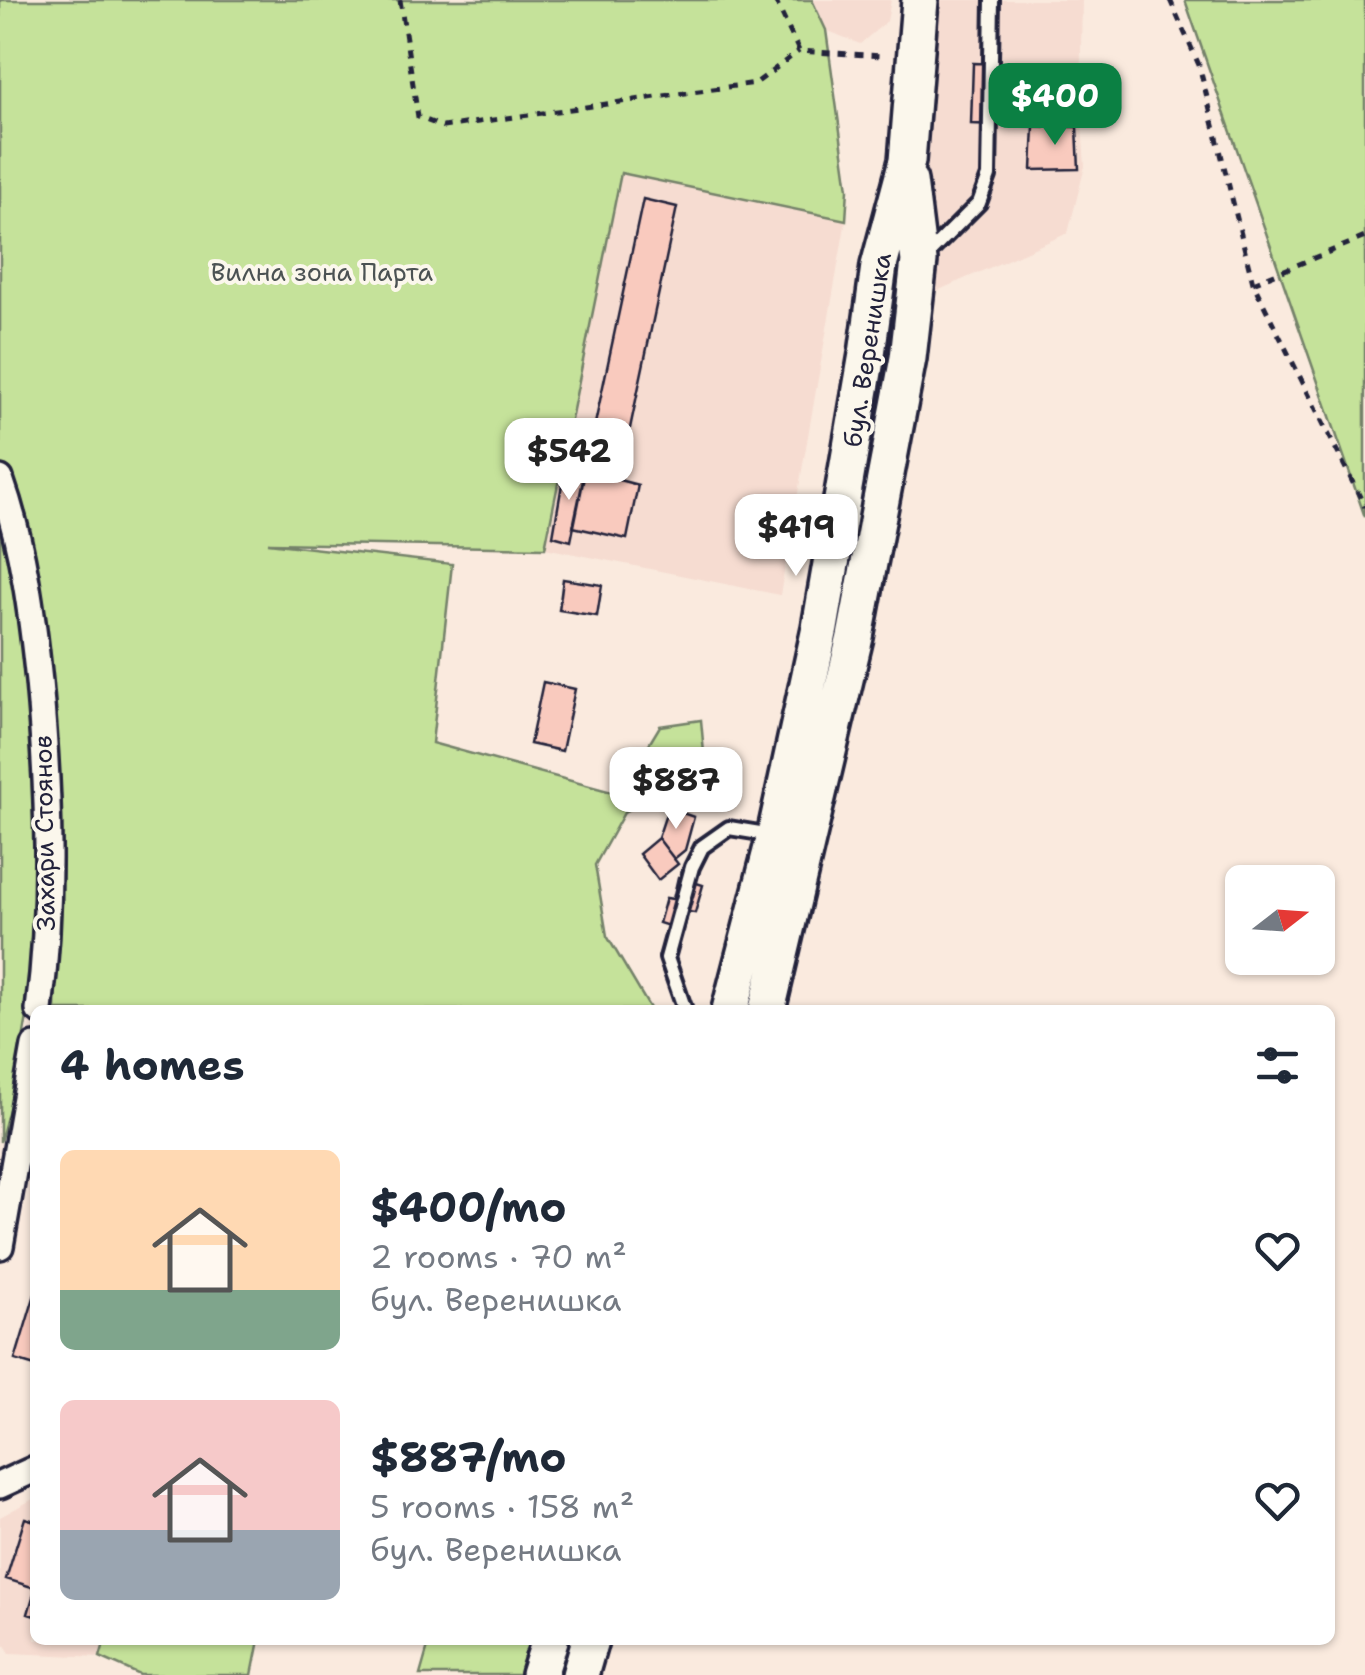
<!DOCTYPE html>
<meta charset="utf-8">
<style>
:root{--surface:#fff;--page:#f6f6f7;--text:#1f2937;--muted:#747a83;--accent:#0b8043}
body{margin:0;font-family:"Shantell Sans",sans-serif;background:var(--page);color:var(--text);height:100vh;display:flex;flex-direction:column;font-size:38px;white-space:nowrap}
*{box-sizing:border-box;margin:0}
p{font-size:32px;color:var(--muted)}
.icon{flex:none;width:55px;height:55px;fill:none;stroke:currentColor;stroke-width:2;stroke-linecap:round;stroke-linejoin:round}
.map{position:relative;flex:1;overflow:hidden}
.details{position:absolute;left:30px;top:1005px;width:1305px;height:640px;display:flex;flex-direction:column;background:var(--surface);border-radius:15px;box-shadow:0 2px 8px #0004}
.details>*{flex:none}
.needle{width:65px;rotate:73deg}
.tools{position:absolute;left:1225px;top:865px;display:grid;gap:20px}
.tools a{display:grid;place-items:center;width:110px;height:110px;border-radius:15px;background:var(--surface);box-shadow:0 2px 8px #0004;font-size:50px}
.price{position:absolute;translate:-50% -85px;padding:0 22px;border-radius:20px;background:#fff;color:#222;font-size:32px;line-height:65px;filter:drop-shadow(0 2px 5px #0008)}
.price::after{content:'';position:absolute;left:50%;top:60px;width:30px;height:22px;margin-left:-15px;background:inherit;clip-path:polygon(0 0,100% 0,50% 100%)}
.price.active{background:var(--accent);color:#fff}
ul{padding:0;list-style:none}
li{display:flex;align-items:center;gap:30px;height:250px;padding:0 30px}
li span{display:grid;place-items:center;flex:none;width:280px;height:200px;border-radius:15px;color:#555}
li>.icon{margin-inline-start:auto}
span .icon{width:120px;height:120px;fill:#fffc;stroke-width:1}
li b{font-size:42px}
h2{display:flex;justify-content:space-between;align-items:center;height:120px;padding:0 30px;font-size:42px}
.map>svg:first-child{display:block}
</style>
<div class="map">
<svg width="1365" height="1675" viewBox="0 0 1365 1675">
<rect width="100%" height="100%" fill="#faeade"/>
<filter id="ink" filterUnits="userSpaceOnUse"><feTurbulence type="fractalNoise" baseFrequency=".01" numOctaves="2"/><feDisplacementMap in="SourceGraphic" scale="20" xChannelSelector="R" yChannelSelector="G"/><feConvolveMatrix kernelMatrix="1 2 1 2 8 2 1 2 1" color-interpolation-filters="sRGB"/></filter>
<g filter="url(#ink)">
<path fill="#f6dcd1" d="M812,0h79l-4,21 -27,23 -34,-14z
M935,0h147l-2,97 5,69 -17,67 -138,61 -9,-128z
M621,173l225,47 -66,375 -235,-47z
M35,1498v142h70l-5,17 -90,-4 -10,-15v-121z"/>
<path fill="#c5e29a" stroke="#74826a" stroke-width="2.5" d="M0,0h812l14,30 22,159 -2,31 -225,-47 -76,375 -277,-5 184,21 -20,179 187,51 41,-68 41,-6 7,77 -48,2 -35,12 -30,54 12,71 44,74h-596l5,-182 -46,263 -14,51z
M1185,0h180v517z
M105,1640h154l-7,35h-112l-40,-18z
M430,1640h99l-10,35h-99z"/>
<path fill="#f9cabe" stroke="#22223b" stroke-width="2.5" d="M973,63l86,3 -1,61 -87,-3z
M1034,126l43,1 2,42 -47,1z
M643,199l34,8 -58,273 19,5 -11,54 -54,-12z
M565,467l20,5 -14,69 -18,-5z
M563,579l39,6 -5,31 -38,-6z
M543,682l32,7 -13,62 -32,-7z
M668,808l26,9 -9,33 -11,9 -16,-21z
M658,838l20,26 -20,16 -19,-26z
M678,877l25,8 -8,28 -7,-1 -4,19 -25,-8 7,-25 7,1z
M35,1294v72l-20,-6z
M25,1518l10,3v67l-29,-9z
M35,1590v26l-7,-2z"/>
<g fill="none" stroke-linecap="round" stroke-linejoin="round">
<g stroke="#22223b" stroke-width="20">
<path id="lane" d="M925,257l54,-54 10,-27 3,-176
M685,1010l-18,-52 25,-91 10,-20 27,-19 43,7"/>
</g>
<g stroke="#22223b" stroke-width="32">
<path id="street" d="M0,479c23,65 32,134 39,203 10,108 14,219 0,328
M0,1246l35,-200
M0,1485l35,-16"/>
</g>
<g stroke="#22223b" stroke-width="42">
<path id="secondary" d="M730,1010l45,-174 45,-208 47,-274 12,-88 28,-105 13,-161
M767,1010l88,-373 53,-279 11,-97 -10,-80
M539,1675l11,-35
M580,1675l10,-35"/>
</g>
<path stroke="#22223b" stroke-width="5" stroke-dasharray="8 8" stroke-linecap="butt" d="M400,0l18,117 25,10 313,-44 43,-32
M775,0l24,51 84,5
M1170,0l29,65 54,218 112,224
M1253,283l112,-46"/>
<use href="#lane" stroke="#fbf7ec" stroke-width="12"/>
<use href="#street" stroke="#fbf7ec" stroke-width="25"/>
<use href="#secondary" stroke="#fbf7ec" stroke-width="35"/>
</g>
</g>
<g text-anchor="middle" stroke-width="8" stroke-linejoin="round" paint-order="stroke">
<g font-size="25" fill="#4b5253" stroke="#fbf7ec">
<text x="322" y="281">Вилна зона Парта</text>
</g>
<g font-size="25" fill="#22223b" stroke="#fbf7ec">
<text transform="translate(867 350) rotate(-81)" y="9">бул. Веренишка</text>
<text transform="translate(44 833) rotate(-91)" y="9">Захари Стоянов</text>
</g>
</g>
</svg>
<div class="tools">
<a><svg class="needle" viewBox="-14 -14 28 28"><path d="M0-13l5 13h-10z" fill="#e53935"/><path d="M0 13l5-13h-10z" fill="#747a83"/></svg></a>
</div>
<b class="price active" style="left:1055px;top:148px">$400</b>
<b class="price" style="left:569px;top:503px">$542</b>
<b class="price" style="left:796px;top:579px">$419</b>
<b class="price" style="left:676px;top:832px">$887</b>
<section class="details">
<h2>4 homes<svg class="icon" aria-label="filters" viewBox="0 0 24 24"><path d="M4 7h16M4 17h16"/><circle cx="9" cy="7" r="2"/><circle cx="15" cy="17" r="2"/></svg></h2>
<ul>
<li><span style="background:linear-gradient(#ffd9b3 70%,#7fa58c 0)"><svg class="icon" aria-label="home" viewBox="0 0 24 24"><path d="M3 11l9-7 9 7M6 9v11h12V9"/></svg></span><div><b>$400/mo</b><p>2 rooms · 70 m²</p><p>бул. Веренишка</p></div><svg class="icon" aria-label="heart" viewBox="0 0 24 24"><path d="M12 20l-8-8c-3-5 5-10 8-4 3-6 11-1 8 4z"/></svg></li>
<li><span style="background:linear-gradient(#f6c9c9 65%,#9aa5b1 0)"><svg class="icon" aria-label="home" viewBox="0 0 24 24"><path d="M3 11l9-7 9 7M6 9v11h12V9"/></svg></span><div><b>$887/mo</b><p>5 rooms · 158 m²</p><p>бул. Веренишка</p></div><svg class="icon" aria-label="heart" viewBox="0 0 24 24"><path d="M12 20l-8-8c-3-5 5-10 8-4 3-6 11-1 8 4z"/></svg></li>
</ul>
</section>
</div>
